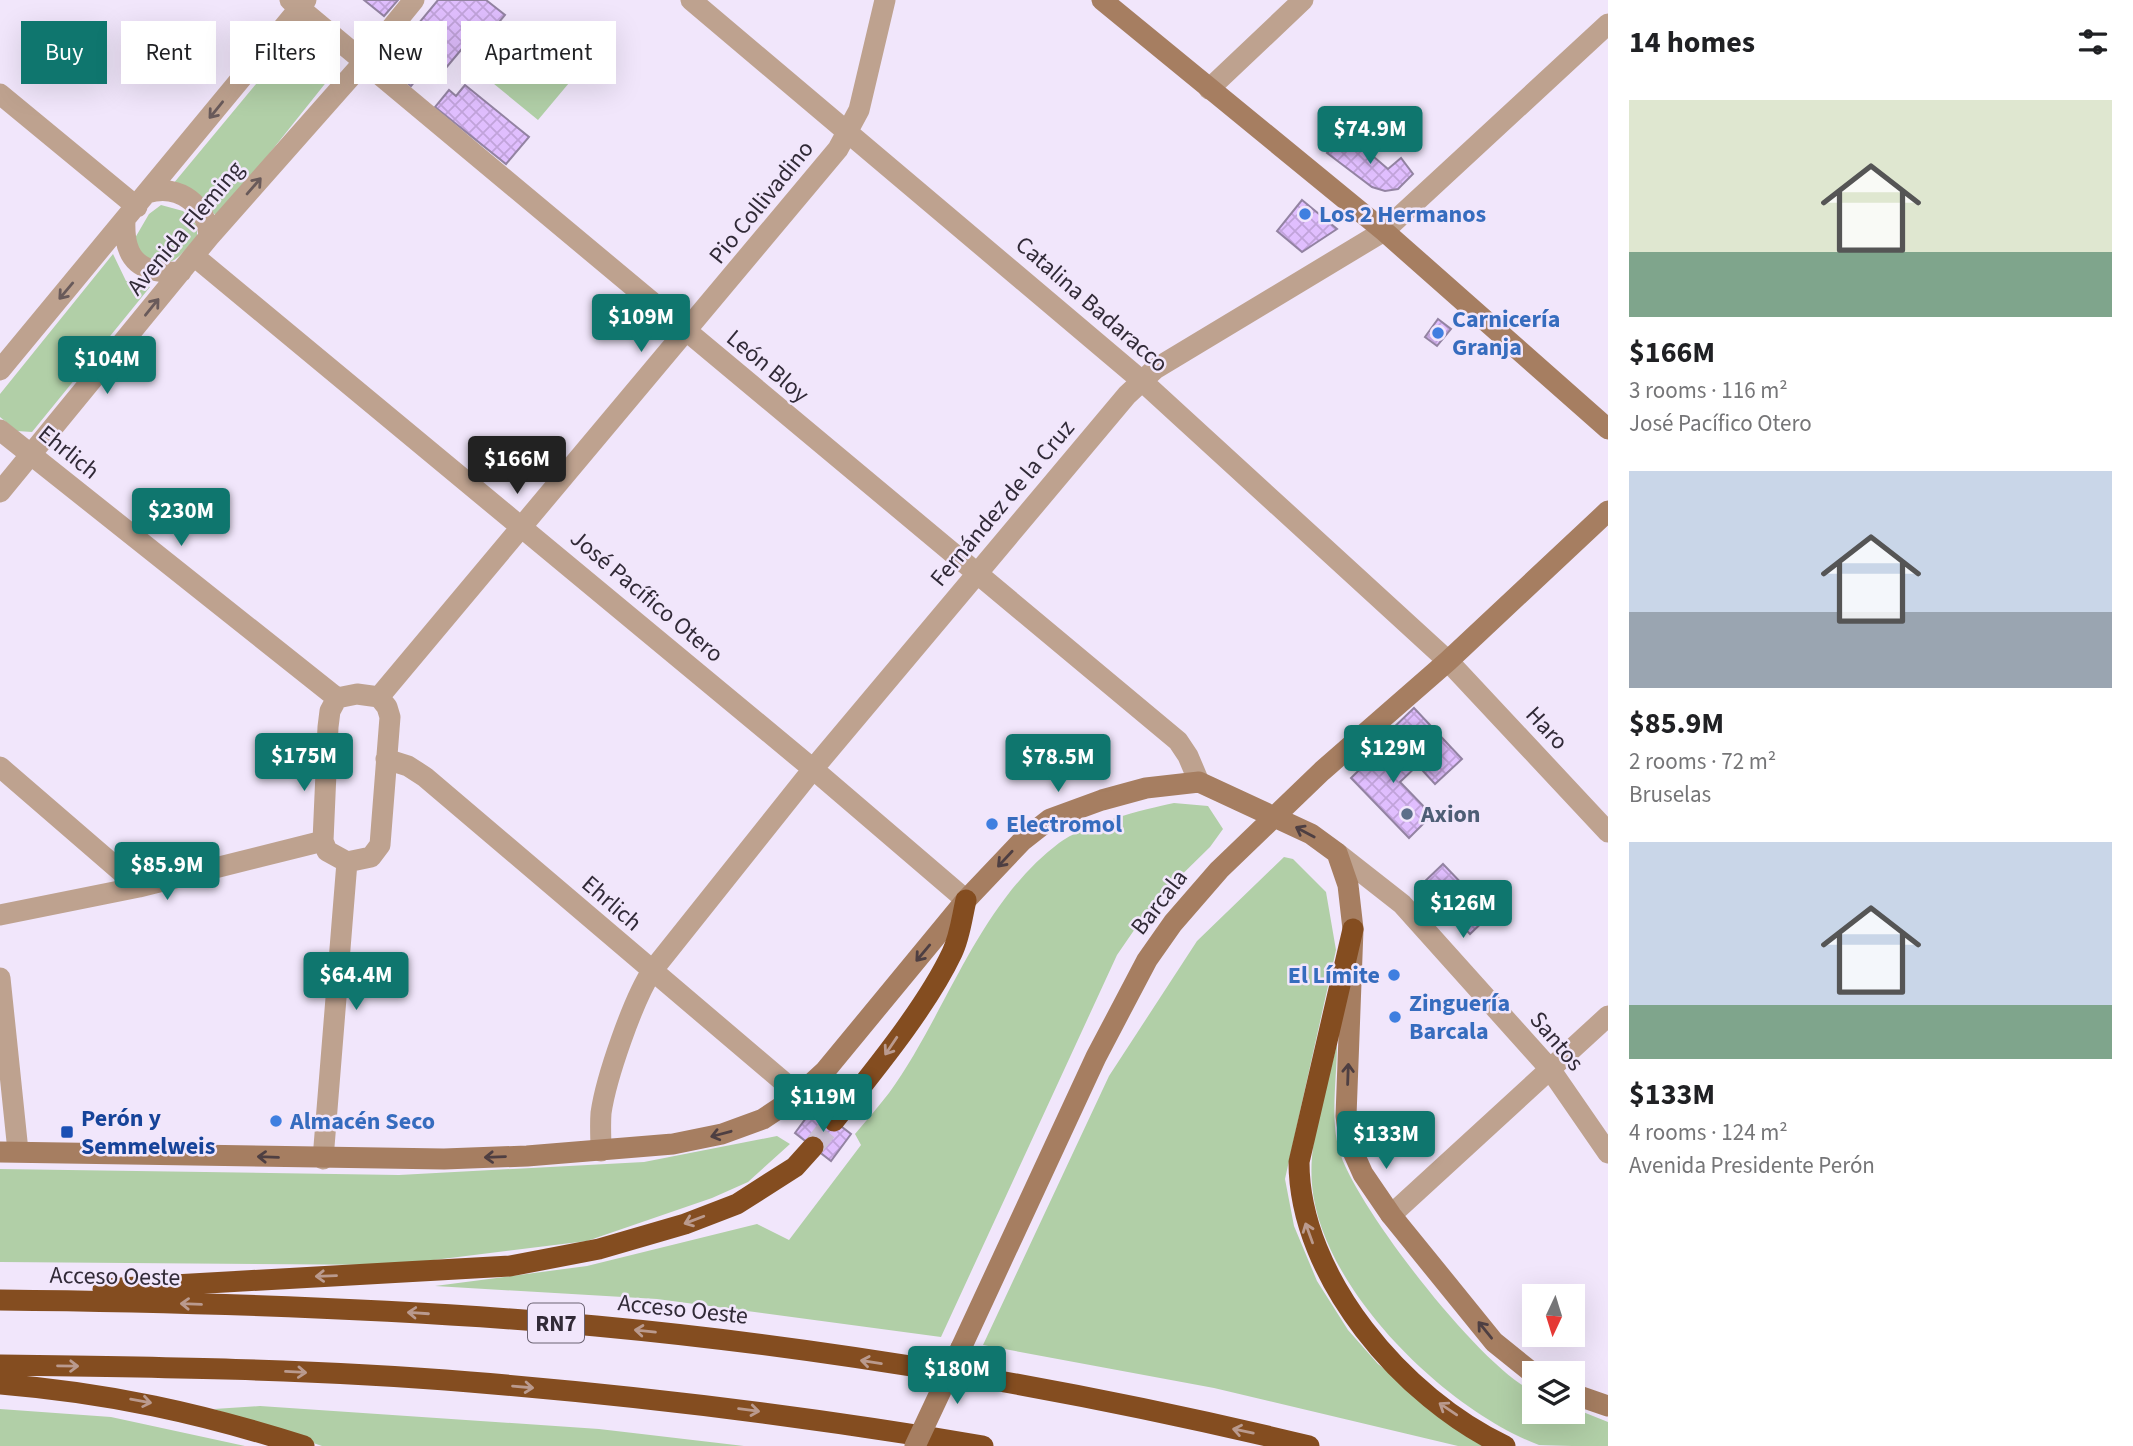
<!DOCTYPE html>
<meta charset="utf-8">
<style>
:root{--surface:#fff;--page:#f2f2f2;--text:#202124;--muted:#757577;--accent:#0f766e}
body{margin:0;font-family:"Source Sans 3",sans-serif;background:var(--page);color:var(--text);height:100vh;display:flex;flex-direction:column;font-size:26px;white-space:nowrap}
*{box-sizing:border-box;margin:0}
p{font-size:23px;color:var(--muted)}
.icon{flex:none;width:38px;height:38px;fill:none;stroke:currentColor;stroke-width:2;stroke-linecap:round;stroke-linejoin:round}
.map{position:relative;flex:1;overflow:hidden}
.panel{display:flex;flex-direction:column;background:var(--surface);width:525px}
.panel>*{flex:none}
.guide{position:absolute;left:21px;top:21px;width:665px;height:63px;display:flex;gap:14px}
.needle{width:46px;rotate:184deg}
.buttons{position:absolute;left:1522px;top:1284px;display:grid;gap:14px}
.buttons a{display:grid;place-items:center;width:63px;height:63px;border-radius:0px;background:var(--surface);box-shadow:0 7px 28px #0002;font-size:35px}
.price{position:absolute;translate:-50% -60px;padding:0 16px;border-radius:7px;background:var(--accent);color:#fff;font-size:23px;line-height:46px;filter:drop-shadow(0 2px 4px #0008)}
.price::after{content:'';position:absolute;left:50%;top:42px;width:21px;height:16px;margin-left:-10px;background:inherit;clip-path:polygon(0 0,100% 0,50% 100%)}
.price.selected{background:#222;color:#fff}
ul{padding:0;list-style:none}
li{display:grid;align-content:center;gap:14px;height:371px;padding:0 21px}
li span{display:grid;place-items:center;height:217px;border-radius:0px;color:#555}
li>.icon{margin-inline-start:auto}
span .icon{width:126px;height:126px;fill:#fffc;stroke-width:1}
li b{font-size:30px}
h2{display:flex;justify-content:space-between;align-items:center;height:84px;padding:0 21px;font-size:30px}
.pill{padding:0 24px;border-radius:0px;background:var(--surface);box-shadow:0 7px 28px #0002;font-size:24px;line-height:63px}
.pill.selected{background:var(--accent);color:#fff}
main{display:flex;flex:1;min-height:0}
.map>svg:first-child{display:block}
</style>
<main>
<div class="map">
<svg width="1608" height="1446" viewBox="0 0 1608 1446">
<defs>
<pattern id="building-cross-hatch" width="8" height="8" patternUnits="userSpaceOnUse" patternTransform="scale(1.75)"><rect width="8" height="8" fill="#e0befe"/><path d="M0 0l8 8M0 8l8-8" fill="none" stroke="#c1a3da"/></pattern>
</defs>
<rect width="100%" height="100%" fill="#f1e6fb"/>
<path fill="#b1cfa7" d="M503,28l66,55 -31,37 -66,-54z
M300,40l33,27 -1,8 -114,143 -19,-21 -26,-13 118,-142z
M161,205l22,6 14,14v13c-21,21 -26,34 -56,18l-6,-18 14,-24z
M113,254l13,27 24,6 -118,145 -15,-1 -17,-14v-23z
M1174,803l34,3 15,23 -13,18 -58,57 -35,51 -176,382 -284,-38 -222,-13 152,-20 170,-42 32,16 72,-95 -6,-11c11,-13 23,-27 34,-41 58,-80 88,-188 170,-250 24,-18 85,-34 115,-40z
M1284,857l9,2 33,33 10,58 -51,229 9,47 23,55 31,49 30,34 109,82h-29l-244,-58 -231,-43 126,-269 88,-135z
M1337,1044c0,33 -7,74 2,106 16,56 144,221 196,242v20h38v-4l35,14v24c-20,0 -51,0 -69,-1 -93,-35 -218,-156 -227,-260 -4,-46 15,-97 25,-141z
M777,1136l13,8 -42,38 -36,16 -125,43 -193,24 -394,-3v-93l399,6 245,-13z
M260,1406l339,23 145,17h-422l-108,-37z
M0,1409l111,8 134,29h-245z"/>
<path fill="url(#building-cross-hatch)" stroke="#9383a2" stroke-width="2" d="M364,0h34l-14,16z
M438,0h48l19,15 -20,24 -9,-7 -36,43 -12,-10 -17,21 -17,-14 19,-24 -9,-7z
M400,38l13,10 -14,17 -12,-10z
M465,85l64,52 -23,27 -71,-57 14,-17 7,6z
M1347,134l41,35 13,-11 12,16 -15,15 -13,2 -13,-4 -45,-34z
M1302,200l35,29 -35,23 -25,-21z
M1438,319l13,10 -14,17 -12,-9z
M1414,708l48,51 -27,25 -47,-51z
M1396,734l26,27 -22,21 32,33 -23,23 -58,-60z
M1443,864l48,50 -21,20 -48,-50z
M815,1106l36,28 -20,27 -36,-28z"/>
<g fill="none" stroke-linecap="round" stroke-linejoin="round">
<path stroke="#cbc0d4" stroke-width="21" stroke-dasharray="21 10" stroke-linecap="butt" d="M813,1147l21,-26"/>
<path stroke="#bea28f" stroke-width="21" d="M290,0l888,741 10,15 11,26
M691,0l451,381 306,280 160,171
M1209,89l94,-89
M0,94l137,113
M147,193c33,-10 60,13 62,44
M125,220c-2,42 17,54 56,52
M194,256l619,513 153,131
M0,370l306,-370
M0,430l337,268
M0,492l209,-255 153,-173 52,-64
M357,694l22,3 8,10 3,10 -10,128 -9,12 -24,5 -20,-11 -4,-10 5,-114 2,-16 7,-13z
M379,697l459,-548 21,-39 26,-110
M386,759l22,7 17,11 374,318
M0,767l139,120
M1337,853l65,51 148,165 58,84
M0,915l139,-28 184,-46
M0,978l18,173
M601,1151c0,-12 -1,-25 0,-38 5,-35 32,-113 51,-142l161,-202 314,-374 28,-26 229,-138 224,-207
M323,1159l24,-297
M1391,1215l217,-199"/>
<path stroke="#a67e61" stroke-width="21" d="M1102,0l282,231 224,198
M0,1152l444,7 83,-3 146,-12 49,-10 41,-15 36,-24 26,-24 141,-171 56,-59 28,-22 52,-19 44,-12 53,-6 112,52 26,19 11,32 5,44 -7,187 4,29 13,29 28,41 103,127 41,33
M961,1348l135,-291 51,-97 26,-37 46,-53 103,-99 126,-110 160,-150
M1573,1394l35,12"/>
<path stroke="#844d20" stroke-width="21" d="M1353,929l-54,233c0,115 105,237 206,284
M834,1121c38,-48 92,-113 118,-168 8,-16 10,-36 14,-53
M103,1289l407,-23 89,-17 86,-25 52,-20 58,-37 18,-20
M0,1300c199,2 398,8 596,26 236,22 483,64 713,120
M0,1365c157,2 314,4 470,17 172,14 343,35 513,64
M0,1384c109,9 200,29 304,62"/>
<path stroke="#a67e61" stroke-width="21" d="M915,1446l46,-98"/>
</g>
<defs><path id="oneway-shaft" d="M-6 0H5M1.5-3L5.5 0L1.5 3" fill="none" stroke-width="1.6" stroke-linecap="round" stroke-linejoin="round" transform="scale(1.75)"/></defs>
<g stroke="#695a5a">
<use href="#oneway-shaft" transform="translate(216 110) rotate(129)"/>
<use href="#oneway-shaft" transform="translate(254 186) rotate(-49)"/>
<use href="#oneway-shaft" transform="translate(66 291) rotate(130)"/>
<use href="#oneway-shaft" transform="translate(152 307) rotate(-51)"/>
</g>
<g stroke="#4e3f42">
<use href="#oneway-shaft" transform="translate(1305 832) rotate(-152)"/>
<use href="#oneway-shaft" transform="translate(1005 859) rotate(133)"/>
<use href="#oneway-shaft" transform="translate(923 953) rotate(130)"/>
<use href="#oneway-shaft" transform="translate(1348 1074) rotate(-88)"/>
<use href="#oneway-shaft" transform="translate(721 1134) rotate(165)"/>
<use href="#oneway-shaft" transform="translate(268 1157) rotate(-178)"/>
<use href="#oneway-shaft" transform="translate(495 1157) rotate(178)"/>
<use href="#oneway-shaft" transform="translate(1485 1330) rotate(-129)"/>
</g>
<g stroke="#ba9a8e">
<use href="#oneway-shaft" transform="translate(891 1046) rotate(124)"/>
<use href="#oneway-shaft" transform="translate(694 1220) rotate(159)"/>
<use href="#oneway-shaft" transform="translate(1309 1233) rotate(-110)"/>
<use href="#oneway-shaft" transform="translate(326 1276) rotate(178)"/>
<use href="#oneway-shaft" transform="translate(191 1304) rotate(-178)"/>
<use href="#oneway-shaft" transform="translate(418 1313) rotate(-176)"/>
<use href="#oneway-shaft" transform="translate(645 1331) rotate(-174)"/>
<use href="#oneway-shaft" transform="translate(871 1362) rotate(-171)"/>
<use href="#oneway-shaft" transform="translate(68 1366) rotate(1)"/>
<use href="#oneway-shaft" transform="translate(296 1372) rotate(3)"/>
<use href="#oneway-shaft" transform="translate(523 1387) rotate(5)"/>
<use href="#oneway-shaft" transform="translate(141 1401) rotate(10)"/>
<use href="#oneway-shaft" transform="translate(1448 1409) rotate(-146)"/>
<use href="#oneway-shaft" transform="translate(749 1410) rotate(7)"/>
<use href="#oneway-shaft" transform="translate(1243 1431) rotate(-168)"/>
</g>
<g fill="#3f7fe0" stroke="#f1e6fb" stroke-width="2.5">
<circle cx="1305" cy="214" r="7"/>
<circle cx="1438" cy="333" r="7"/>
<circle cx="992" cy="824" r="7"/>
<circle cx="1394" cy="975" r="7"/>
<circle cx="1395" cy="1017" r="7"/>
<circle cx="276" cy="1121" r="7"/>
</g>
<circle fill="#5c6f8a" stroke="#f1e6fb" stroke-width="2.5" cx="1407" cy="814" r="7"/>
<rect fill="#1a4fb4" stroke="#f1e6fb" stroke-width="2.5" x="60" y="1125" width="14" height="14" rx="3.5"/>
<g text-anchor="middle" stroke-width="5" stroke-linejoin="round" paint-order="stroke">
<rect fill="#f1e6fb" stroke="#6b6272" stroke-width="2" x="528" y="1303.5" width="56" height="39" rx="5"/>
<g font-size="23" font-weight="bold" fill="#312a37">
<text x="556" y="1331">RN7</text>
</g>
<g font-size="24" fill="#312a37" stroke="#f1e6fb">
<text transform="translate(761 202) rotate(-51)" y="8">Pio Collivadino</text>
<text transform="translate(185 228) rotate(-50)" y="8">Avenida Fleming</text>
<text transform="translate(1092 304) rotate(41)" y="8">Catalina Badaracco</text>
<text transform="translate(768 366) rotate(40)" y="8">León Bloy</text>
<text transform="translate(69 452) rotate(39)" y="8">Ehrlich</text>
<text transform="translate(1002 503) rotate(-50)" y="8">Fernández de la Cruz</text>
<text transform="translate(647 596) rotate(40)" y="8">José Pacífico Otero</text>
<text transform="translate(1547 728) rotate(47)" y="8">Haro</text>
<text transform="translate(1159 902) rotate(-52)" y="8">Barcala</text>
<text transform="translate(612 903) rotate(41)" y="8">Ehrlich</text>
<text transform="translate(1557 1041) rotate(50)" y="8">Santos</text>
<text transform="translate(115 1276) rotate(1)" y="8">Acceso Oeste</text>
<text transform="translate(683 1309) rotate(6)" y="8">Acceso Oeste</text>
</g>
<g font-size="24" font-weight="bold" fill="#366cbe" stroke="#f1e6fb" text-anchor="start">
<text x="1319" y="222">Los 2 Hermanos</text>
<text x="1452" y="327">Carnicería<tspan x="1452" dy="28">Granja</tspan></text>
<text x="1006" y="832">Electromol</text>
<text x="1380" y="983" text-anchor="end">El Límite</text>
<text x="1409" y="1011">Zinguería<tspan x="1409" dy="28">Barcala</tspan></text>
<text x="290" y="1129">Almacén Seco</text>
</g>
<g font-size="24" font-weight="bold" fill="#4e5e75" stroke="#f1e6fb" text-anchor="start">
<text x="1421" y="822">Axion</text>
</g>
<g font-size="24" font-weight="bold" fill="#164399" stroke="#f1e6fb" text-anchor="start">
<text x="81" y="1126">Perón y<tspan x="81" dy="28">Semmelweis</tspan></text>
</g>
</g>
</svg>
<div class="buttons">
<a><svg class="needle" viewBox="-14 -14 28 28"><path d="M0-13l5 13h-10z" fill="#e53935"/><path d="M0 13l5-13h-10z" fill="#757577"/></svg></a>
<a><svg class="icon" aria-label="layers" viewBox="0 0 24 24"><path d="M12 4l9 5-9 5-9-5zM3 14l9 5 9-5"/></svg></a>
</div>
<b class="price" style="left:1370px;top:166px">$74.9M</b>
<b class="price" style="left:641px;top:354px">$109M</b>
<b class="price" style="left:107px;top:396px">$104M</b>
<b class="price selected" style="left:517px;top:496px">$166M</b>
<b class="price" style="left:181px;top:548px">$230M</b>
<b class="price" style="left:1393px;top:785px">$129M</b>
<b class="price" style="left:304px;top:793px">$175M</b>
<b class="price" style="left:1058px;top:794px">$78.5M</b>
<b class="price" style="left:167px;top:902px">$85.9M</b>
<b class="price" style="left:1463px;top:940px">$126M</b>
<b class="price" style="left:356px;top:1012px">$64.4M</b>
<b class="price" style="left:823px;top:1134px">$119M</b>
<b class="price" style="left:1386px;top:1171px">$133M</b>
<b class="price" style="left:957px;top:1406px">$180M</b>
<div class="guide">
<a class="pill selected">Buy</a>
<a class="pill">Rent</a>
<a class="pill">Filters</a>
<a class="pill">New</a>
<a class="pill">Apartment</a>
</div>
</div>
<section class="panel">
<h2>14 homes<svg class="icon" aria-label="filters" viewBox="0 0 24 24"><path d="M4 7h16M4 17h16"/><circle cx="9" cy="7" r="2"/><circle cx="15" cy="17" r="2"/></svg></h2>
<ul>
<li><span style="background:linear-gradient(#dfe7d0 70%,#7fa58c 0)"><svg class="icon" aria-label="home" viewBox="0 0 24 24"><path d="M3 11l9-7 9 7M6 9v11h12V9"/></svg></span><div><b>$166M</b><p>3 rooms · 116 m²</p><p>José Pacífico Otero</p></div></li>
<li><span style="background:linear-gradient(#c9d6e8 65%,#9aa5b1 0)"><svg class="icon" aria-label="home" viewBox="0 0 24 24"><path d="M3 11l9-7 9 7M6 9v11h12V9"/></svg></span><div><b>$85.9M</b><p>2 rooms · 72 m²</p><p>Bruselas</p></div></li>
<li><span style="background:linear-gradient(#c9d6e8 75%,#7fa58c 0)"><svg class="icon" aria-label="home" viewBox="0 0 24 24"><path d="M3 11l9-7 9 7M6 9v11h12V9"/></svg></span><div><b>$133M</b><p>4 rooms · 124 m²</p><p>Avenida Presidente Perón</p></div></li>
</ul>
</section>
</main>
